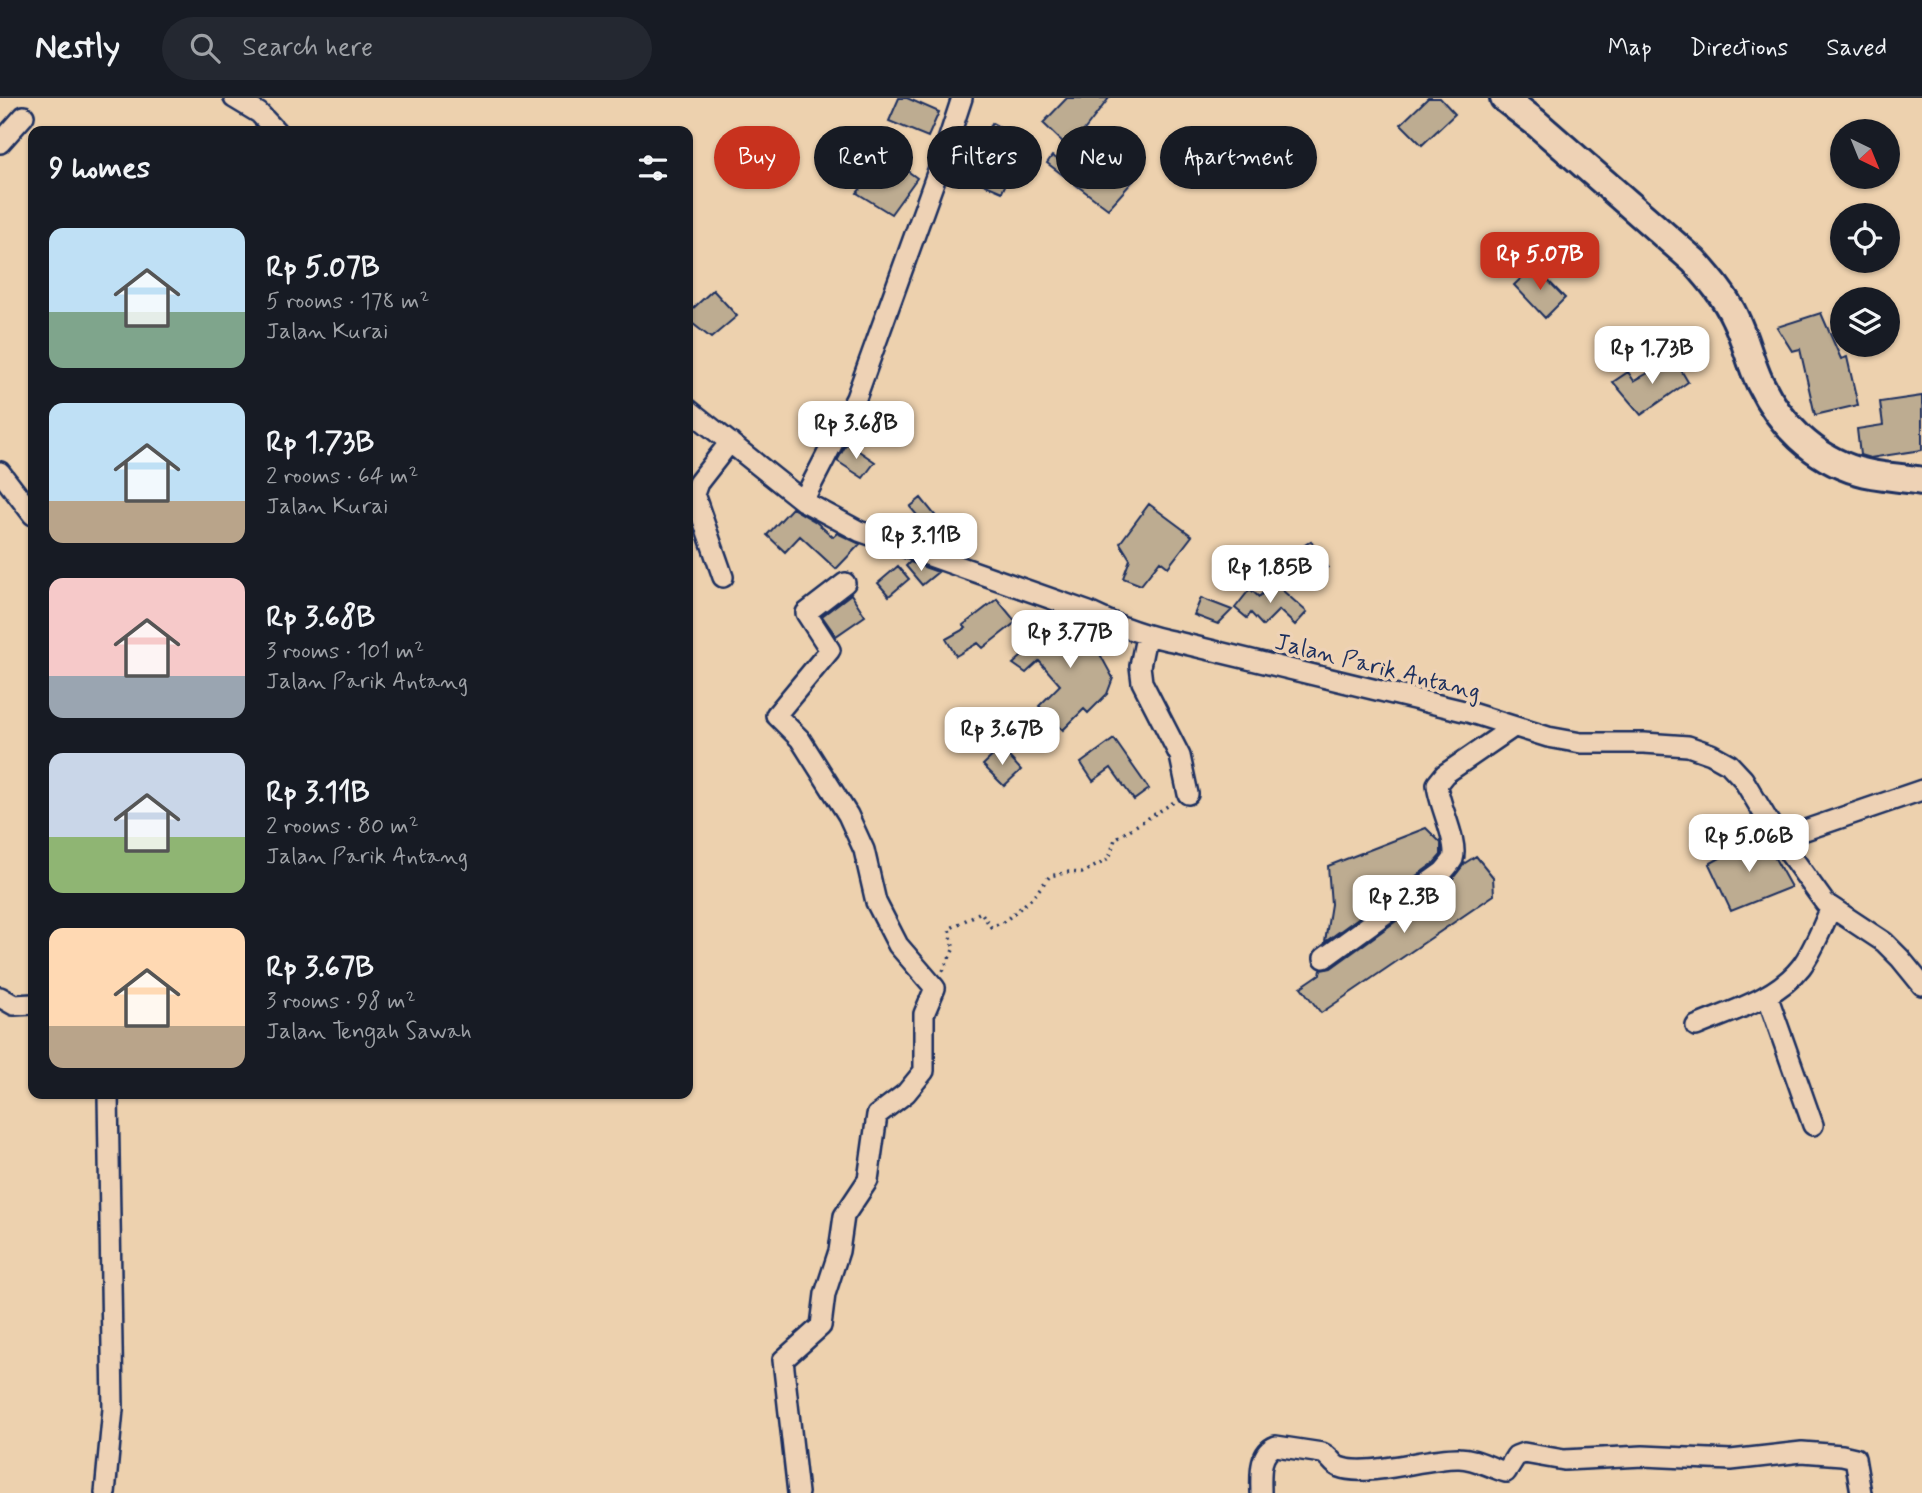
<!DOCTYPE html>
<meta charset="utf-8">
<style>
:root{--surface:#171b24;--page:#242831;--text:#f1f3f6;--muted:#9ea1a6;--line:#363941;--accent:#c8321e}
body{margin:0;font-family:Mynerve,sans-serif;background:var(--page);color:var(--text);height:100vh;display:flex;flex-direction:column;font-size:26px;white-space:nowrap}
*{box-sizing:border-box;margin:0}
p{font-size:23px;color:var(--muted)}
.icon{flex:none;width:38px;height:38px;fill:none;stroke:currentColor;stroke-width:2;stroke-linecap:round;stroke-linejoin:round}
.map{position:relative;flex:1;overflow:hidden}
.drawer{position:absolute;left:28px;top:28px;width:665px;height:973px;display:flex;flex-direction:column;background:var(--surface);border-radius:14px;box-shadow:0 2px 5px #0004}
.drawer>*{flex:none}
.banner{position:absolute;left:714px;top:28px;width:665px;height:63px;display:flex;gap:14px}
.needle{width:46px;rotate:137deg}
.controls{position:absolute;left:1830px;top:21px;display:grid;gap:14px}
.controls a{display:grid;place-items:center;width:70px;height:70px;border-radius:50%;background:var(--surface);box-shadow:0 2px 5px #0004;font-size:35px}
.price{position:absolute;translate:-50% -60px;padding:0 16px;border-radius:14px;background:#fff;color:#222;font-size:23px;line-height:46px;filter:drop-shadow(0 2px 4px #0008)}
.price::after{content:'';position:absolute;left:50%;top:42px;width:21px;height:16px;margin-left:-10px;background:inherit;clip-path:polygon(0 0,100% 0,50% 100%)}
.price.current{background:var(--accent);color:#fff}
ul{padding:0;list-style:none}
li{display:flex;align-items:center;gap:21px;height:175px;padding:0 21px}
li span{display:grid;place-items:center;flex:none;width:196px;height:140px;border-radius:14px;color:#555}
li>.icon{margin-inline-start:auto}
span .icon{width:84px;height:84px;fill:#fffc;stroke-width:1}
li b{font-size:30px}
h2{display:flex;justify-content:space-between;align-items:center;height:84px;padding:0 21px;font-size:30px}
.tag{padding:0 24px;border-radius:32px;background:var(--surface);box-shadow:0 2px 5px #0004;font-size:24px;line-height:63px}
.tag.current{background:var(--accent);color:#fff}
header{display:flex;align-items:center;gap:42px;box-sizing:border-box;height:98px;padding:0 35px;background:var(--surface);border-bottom:2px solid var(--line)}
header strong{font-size:33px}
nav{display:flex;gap:38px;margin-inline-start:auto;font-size:24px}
.search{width:490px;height:63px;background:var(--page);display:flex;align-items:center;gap:18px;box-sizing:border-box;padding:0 24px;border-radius:38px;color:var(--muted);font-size:26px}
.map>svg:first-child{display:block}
</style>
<header>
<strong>Nestly</strong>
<div class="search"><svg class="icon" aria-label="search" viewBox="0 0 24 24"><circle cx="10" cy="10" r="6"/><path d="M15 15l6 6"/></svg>Search here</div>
<nav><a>Map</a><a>Directions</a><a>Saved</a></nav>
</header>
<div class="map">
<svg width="1922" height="1395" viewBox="0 0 1922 1395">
<rect width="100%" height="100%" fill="#edd1ae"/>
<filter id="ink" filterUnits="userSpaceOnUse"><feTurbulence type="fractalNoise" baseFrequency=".0143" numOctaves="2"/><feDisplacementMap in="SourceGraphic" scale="14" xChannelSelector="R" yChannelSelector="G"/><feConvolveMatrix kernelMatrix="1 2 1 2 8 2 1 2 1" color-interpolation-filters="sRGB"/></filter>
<g filter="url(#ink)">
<path fill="#bdac91" stroke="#1b2f5e" stroke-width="2" d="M899,0h8l32,14 -11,25 -39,-16z
M1067,0h42l-30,39 55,43 -26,29 -61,-46 5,-7 51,27 1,-1 -61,-59z
M1428,0h12l15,16 -33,31 -21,-21z
M992,25l24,13 2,31 -6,4 -10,21 -28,-12 16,-36 -7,-4z
M887,58l30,22 -26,36 -34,-21z
M1534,168l31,32 -20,20 -31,-33z
M713,192l24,26 -26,22 -23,-18v-7z
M1821,215l20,46 6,-2 11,48 -43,10 -15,-66 -8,2 -15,-24z
M1674,260l14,24 -47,33 -28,-33 15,-10 6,9z
M1922,298v54l-52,8 -10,-3 -3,-26 26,-4 -3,-23z
M847,345l28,19 -12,16 -26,-17z
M921,400l21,26 -10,9 -22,-26z
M1149,406l43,32 -24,31 -8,-6 -19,24 -18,-7 7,-19 -10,-16z
M792,410l24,14 17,15 4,-4 23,11 -24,25 -36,-33 -15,16 -18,-17z
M1311,443l17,26 -23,16 -18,-26z
M910,464l28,10 -16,13 -16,-19z
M898,468l11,13 -20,17 -11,-13z
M1273,484l34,30 -12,13 -16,-15 -16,16 -12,-13 -4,5 -12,-10 15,-19 9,8z
M851,496l14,22 -29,20 -14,-20z
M1201,500l31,12 -14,14 -24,-9z
M997,501l19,23 -33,26 -5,-5 -22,13 -10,-17 20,-11 -3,-3z
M1061,517l22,8 30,55 -6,16 -19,19 -4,-4 -21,21 -24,-24 21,-21 -21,-24 -13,12 -13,-9 34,-30 -2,-1z
M1114,641l35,50 -15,11 -23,-32 -18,13 -12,-18z
M1001,650l20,22 -17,16 -21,-21z
M1426,730l15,15v12l-7,8 -109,79 6,-38 -3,-38z
M1762,737l29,52 -60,24 -22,-47z
M1476,758l17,21 1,18 -173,118 -20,-26 19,-13 1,-4 10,-2 119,-86 15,-19z"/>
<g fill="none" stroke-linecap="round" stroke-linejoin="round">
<g stroke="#1b2f5e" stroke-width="24">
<path id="street" d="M234,0l25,15 17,18
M0,45l24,-27
M688,311l115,92 56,30 230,81c29,14 55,24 88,30l291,70 80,25 33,6h63l44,3 23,8 18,10 14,15 36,60 46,64 59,39 16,16 22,27
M0,374l33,43
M803,403l53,-103 84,-233 22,-67
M723,479l-29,-83 4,-11 32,-41
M1146,539l-6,29 2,16 38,74 8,38
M1779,741l143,-49
M1324,860l119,-86c3,-4 8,-9 10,-13 6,-17 -15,-55 -16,-75l8,-10 67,-46
M1767,897l46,130
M0,899l14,8 19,-1
M1696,928c35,-15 80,-27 105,-59 13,-17 21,-40 30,-59
M105,1395l8,-84 -5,-315
M798,1395l-15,-133 38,-34 4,-32 14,-43 5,-35 24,-36 9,-65 29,-22 18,-22v-57l11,-26 -37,-43 -22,-43 -12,-52 -16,-35 -48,-76 -24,-24 54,-65 -24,-37 39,-30
M1261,1395c0,-16 -3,-40 15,-47l46,7c8,3 10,11 17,14 28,11 87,-10 120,-9 17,0 31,10 47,14l10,-16 8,-3 40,7 79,-4 88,4 71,-8 40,3 13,3 6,35"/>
</g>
<g stroke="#1b2f5e" stroke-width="32">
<path id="secondary" d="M1504,0l31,24 159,139c15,17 31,35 41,57 10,20 15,44 25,65 20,41 53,75 98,88 20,6 43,6 64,10"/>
</g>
<path stroke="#1b2f5e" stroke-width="3.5" stroke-dasharray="2 5" stroke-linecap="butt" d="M943,873l11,-23 -5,-19 32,-17 10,15 14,-6 27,-23 18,-22 19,-4 13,1 27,-14 6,-20 59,-37"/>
<use href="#street" stroke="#eed2b5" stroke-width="19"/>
<use href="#secondary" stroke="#eed2b5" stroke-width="26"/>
</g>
</g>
<g text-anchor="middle" stroke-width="7" stroke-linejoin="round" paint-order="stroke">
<g font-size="24" fill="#1b2f5e" stroke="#eed2b5">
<text transform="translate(1378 568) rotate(14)" y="8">Jalan Parik Antang</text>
</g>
</g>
</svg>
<div class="controls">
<a><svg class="needle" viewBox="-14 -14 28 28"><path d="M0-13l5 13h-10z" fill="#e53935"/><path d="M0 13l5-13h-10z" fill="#9ea1a6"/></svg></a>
<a><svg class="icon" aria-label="locate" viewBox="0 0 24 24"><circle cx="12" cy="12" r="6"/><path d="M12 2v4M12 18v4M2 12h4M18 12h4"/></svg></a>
<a><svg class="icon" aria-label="layers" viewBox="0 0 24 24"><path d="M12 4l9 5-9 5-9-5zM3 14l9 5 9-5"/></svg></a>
</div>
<b class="price current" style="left:1540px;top:194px">Rp 5.07B</b>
<b class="price" style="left:1652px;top:288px">Rp 1.73B</b>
<b class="price" style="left:856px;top:363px">Rp 3.68B</b>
<b class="price" style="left:921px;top:475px">Rp 3.11B</b>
<b class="price" style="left:1270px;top:507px">Rp 1.85B</b>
<b class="price" style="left:1070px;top:572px">Rp 3.77B</b>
<b class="price" style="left:1002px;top:669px">Rp 3.67B</b>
<b class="price" style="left:1749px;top:776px">Rp 5.06B</b>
<b class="price" style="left:1404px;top:837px">Rp 2.3B</b>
<div class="banner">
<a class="tag current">Buy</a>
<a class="tag">Rent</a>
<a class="tag">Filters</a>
<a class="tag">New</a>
<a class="tag">Apartment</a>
</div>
<section class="drawer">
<h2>9 homes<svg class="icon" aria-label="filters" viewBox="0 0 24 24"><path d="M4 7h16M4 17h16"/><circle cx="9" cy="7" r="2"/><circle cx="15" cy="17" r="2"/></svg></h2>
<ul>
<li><span style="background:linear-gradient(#bfe0f5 60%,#7fa58c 0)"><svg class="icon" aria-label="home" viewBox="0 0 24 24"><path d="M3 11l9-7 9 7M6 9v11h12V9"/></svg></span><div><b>Rp 5.07B</b><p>5 rooms · 178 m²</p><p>Jalan Kurai</p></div></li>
<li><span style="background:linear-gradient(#bfe0f5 70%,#b9a48a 0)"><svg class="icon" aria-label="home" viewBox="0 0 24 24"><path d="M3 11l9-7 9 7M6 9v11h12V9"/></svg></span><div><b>Rp 1.73B</b><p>2 rooms · 64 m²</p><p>Jalan Kurai</p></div></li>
<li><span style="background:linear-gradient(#f6c9c9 70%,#9aa5b1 0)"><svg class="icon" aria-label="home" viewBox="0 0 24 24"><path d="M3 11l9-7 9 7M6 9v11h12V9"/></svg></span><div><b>Rp 3.68B</b><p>3 rooms · 101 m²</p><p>Jalan Parik Antang</p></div></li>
<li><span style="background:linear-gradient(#c9d6e8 60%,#8fb573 0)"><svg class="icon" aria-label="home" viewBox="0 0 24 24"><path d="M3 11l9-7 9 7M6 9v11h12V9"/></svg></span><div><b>Rp 3.11B</b><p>2 rooms · 80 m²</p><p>Jalan Parik Antang</p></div></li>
<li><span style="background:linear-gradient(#ffd9b3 70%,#b9a48a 0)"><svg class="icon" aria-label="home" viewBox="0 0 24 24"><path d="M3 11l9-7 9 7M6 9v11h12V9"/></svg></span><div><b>Rp 3.67B</b><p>3 rooms · 98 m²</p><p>Jalan Tengah Sawah</p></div></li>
</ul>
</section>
</div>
